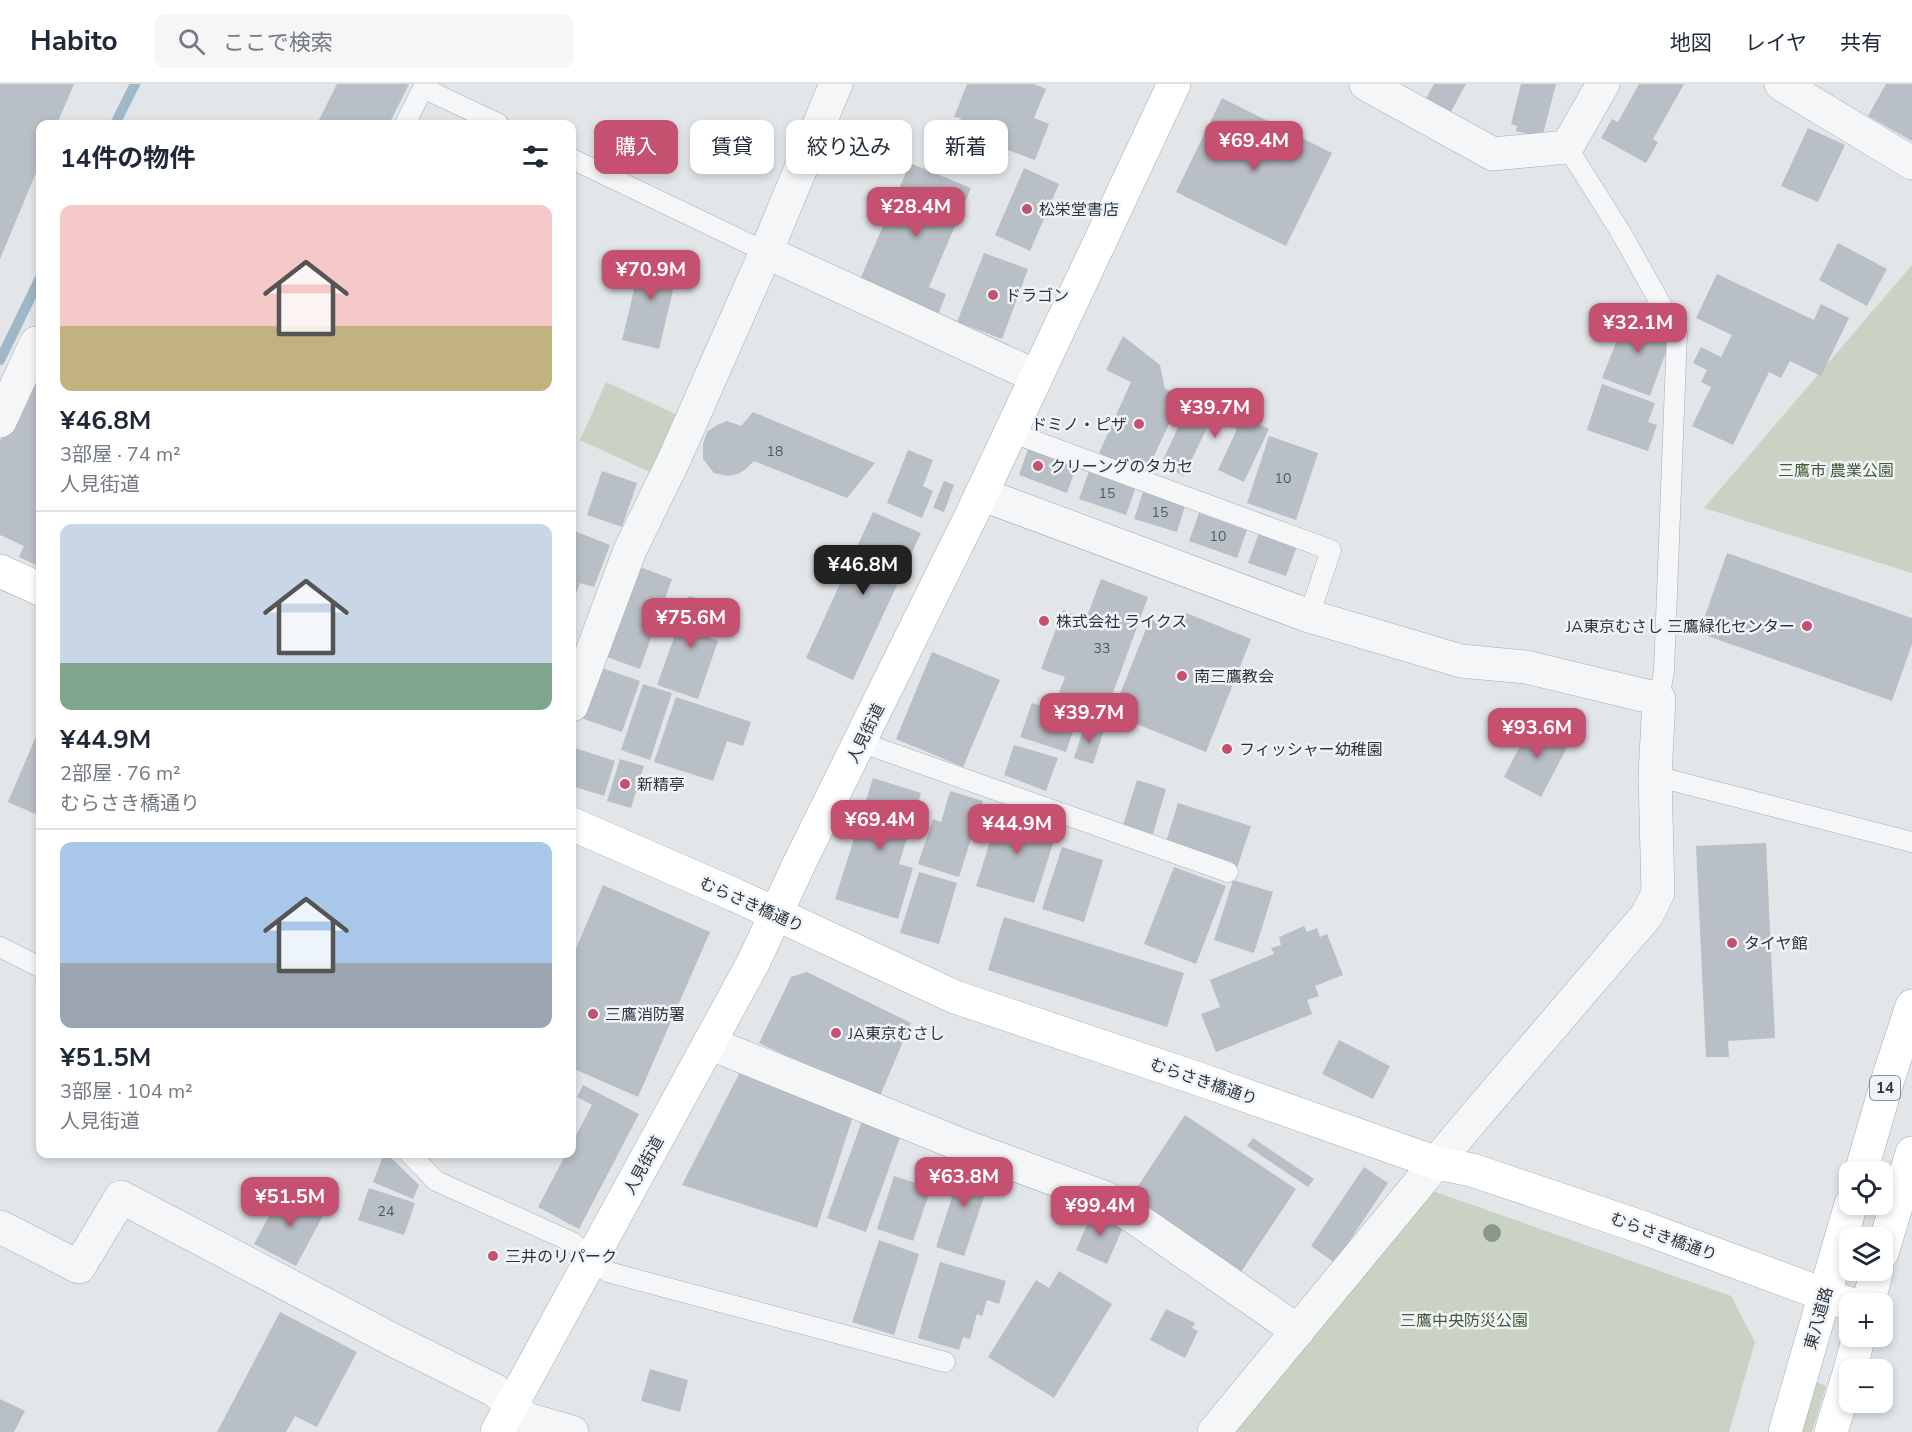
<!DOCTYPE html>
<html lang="ja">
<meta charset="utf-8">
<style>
:root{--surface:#fff;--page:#f6f6f7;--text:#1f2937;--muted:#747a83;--line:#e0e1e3;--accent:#c55070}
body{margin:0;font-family:"Nunito Sans","Noto Sans JP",sans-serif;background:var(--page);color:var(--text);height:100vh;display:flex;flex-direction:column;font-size:22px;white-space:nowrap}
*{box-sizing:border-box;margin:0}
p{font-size:20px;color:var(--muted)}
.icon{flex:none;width:33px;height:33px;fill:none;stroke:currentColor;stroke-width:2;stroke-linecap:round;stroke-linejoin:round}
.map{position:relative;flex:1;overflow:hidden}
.details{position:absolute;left:36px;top:36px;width:540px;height:1038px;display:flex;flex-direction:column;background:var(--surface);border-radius:12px;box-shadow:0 3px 9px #0003}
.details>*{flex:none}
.banner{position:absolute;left:594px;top:36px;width:570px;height:54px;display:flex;gap:12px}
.controls{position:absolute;left:1839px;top:1077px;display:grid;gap:12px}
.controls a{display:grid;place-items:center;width:54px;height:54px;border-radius:12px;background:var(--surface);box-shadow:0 3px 9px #0003;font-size:30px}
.price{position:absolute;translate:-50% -51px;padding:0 14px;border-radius:12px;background:var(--accent);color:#fff;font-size:20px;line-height:39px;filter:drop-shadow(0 2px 3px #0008)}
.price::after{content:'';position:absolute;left:50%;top:36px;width:18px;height:14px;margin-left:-9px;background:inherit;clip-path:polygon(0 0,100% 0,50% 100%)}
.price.current{background:#222;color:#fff}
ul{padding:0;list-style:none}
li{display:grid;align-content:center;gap:12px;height:318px;padding:0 24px}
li+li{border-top:2px solid var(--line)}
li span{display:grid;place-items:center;height:186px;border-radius:12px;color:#555}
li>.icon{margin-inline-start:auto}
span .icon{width:108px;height:108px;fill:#fffc;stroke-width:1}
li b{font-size:26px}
h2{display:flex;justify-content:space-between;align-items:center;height:72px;padding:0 24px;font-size:26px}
.pill{padding:0 21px;border-radius:12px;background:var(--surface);box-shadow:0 3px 9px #0003;font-size:21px;line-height:54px}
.pill.current{background:var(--accent);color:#fff}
header{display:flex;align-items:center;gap:36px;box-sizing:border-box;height:84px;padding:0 30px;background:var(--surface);border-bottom:2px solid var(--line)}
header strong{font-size:28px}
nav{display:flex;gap:33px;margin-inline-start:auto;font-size:21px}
.search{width:420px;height:54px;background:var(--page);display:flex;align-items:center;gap:15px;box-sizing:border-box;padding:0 21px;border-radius:12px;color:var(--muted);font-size:22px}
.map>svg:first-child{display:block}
</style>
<header>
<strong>Habito</strong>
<div class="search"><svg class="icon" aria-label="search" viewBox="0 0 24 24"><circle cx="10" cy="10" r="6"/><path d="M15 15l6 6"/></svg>ここで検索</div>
<nav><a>地図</a><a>レイヤ</a><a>共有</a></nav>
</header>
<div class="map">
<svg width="1912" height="1348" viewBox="0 0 1912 1348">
<rect width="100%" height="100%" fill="#e2e6e9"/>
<path fill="#c9d2c3" d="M1912,181v308l-208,-65z
M606,298l74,34 -24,59 -76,-35z
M1427,1105l304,107 24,46 -26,90h-505z
M1817,1298l9,4 -14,46h-10z"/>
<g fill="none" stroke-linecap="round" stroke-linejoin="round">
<path stroke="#9fb7c7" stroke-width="10" d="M115,40l20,-40
M0,276l40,-82"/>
</g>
<path fill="#b9bfc6" d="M0,0h74l-17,40h-17v39l-40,96z
M337,0h72l-20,40h-72z
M967,0h67l12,5 -12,29 15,6 -14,36 -79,-29 5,-13 -7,-1z
M1434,0h32l-19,35 -25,-13z
M1521,0h35l-14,54 -26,-7 1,-5 -6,-2z
M1639,0h45l-31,55 5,3 -12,21 -45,-25 11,-19 6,3z
M1886,0h26v57l-44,-25z
M1222,14l110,55 -46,93 -110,-54z
M1808,44l37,17 -27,57 -37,-16z
M910,79l61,25 -42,99 17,7 -8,21 -79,-33z
M1024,84l35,16 -29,67 -35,-16z
M1838,159l49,26 -20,37 -48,-26z
M643,169l37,8 -21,88 -37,-9z
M984,169l44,16 -26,70 -45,-17z
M1717,190l97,46 7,-16 28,14 -28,58 -31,-15 -9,17 -12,-6 -36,73 -41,-19 19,-39 -10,-5 6,-12 -14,-7 8,-16 20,10 11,-22 -36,-17z
M1628,228l38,12v28l-16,44 -48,-18z
M1123,252l37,29 5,24 12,5 2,9 -34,72 -46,-22 32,-71 -25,-12z
M36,277l4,2v204l-21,-10 5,-11 -24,-11v-94z
M1602,300l53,19 -7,19 9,3 -9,26 -61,-21z
M1194,309l75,36 -25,53 -26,-12 19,-41 -25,-12 -28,59 -23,-12z
M753,328l122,51 -28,35 -93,-37 -8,8 -8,5 -11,2 -13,-3 -11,-14v-15l4,-12 10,-7 10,-4 14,5z
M1269,352l49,17 -22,67 -49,-17z
M1028,365l48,19 -9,25 -48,-18z
M908,366l25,10 -10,26 10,5 -11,27 -35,-15z
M602,387l35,12 -15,44 -35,-12z
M1089,387l47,16 -10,28 -47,-16z
M944,397l10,4 -10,27 -11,-4z
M1143,408l42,14 -8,26 -43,-13z
M873,428l48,21 -68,147 -47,-22z
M1199,429l48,17 -10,28 -48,-17z
M572,446l38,15 -16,42 -14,-4 -8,22z
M1259,449l38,13 -11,30 -38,-13z
M1727,469l185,65v26l-20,57 -193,-68z
M637,482l35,13 -32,90 -36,-13z
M1101,495l47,18 -43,118 -48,-17 8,-21 -24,-8 22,-59 23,9z
M689,512l33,11 -12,31 8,3 -20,58 -41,-14z
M1186,529l65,26 -45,113 -94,-38 38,-95 29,11z
M932,568l68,28 -37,87 -67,-28z
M596,582l44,15 -18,51 -44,-15z
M643,600l29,9 -22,67 -29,-10z
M676,613l75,25 -8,24 -16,-5 -14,40 -59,-19z
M1032,619l45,16 -11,33 -46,-15z
M1533,637l37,21 -29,55 -37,-20z
M1085,640l19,6 -11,34 -19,-6z
M40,643v89l-32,-14z
M1014,661l44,13 -12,33 -42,-16z
M572,663l43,14 -11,35 -32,-10z
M620,675l24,7 -13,42 -24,-7z
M873,694l48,15 -22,71 14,4 -15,51 -63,-20z
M1137,696l29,9 -13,45 -30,-9z
M950,707l33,10 -24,76 -41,-13 15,-45 8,3z
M1178,719l73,23 -14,42 -72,-23z
M1001,723l58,18 -25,78 -58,-17z
M1766,759l9,195 -47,3 1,16h-23l-10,-211z
M1062,763l41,13 -19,62 -42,-13z
M1174,783l52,19 -30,78 -52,-20z
M919,788l38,11 -18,61 -39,-11z
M1233,796l40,12 -19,61 -40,-13z
M603,801l107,47 -72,165 -66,-29v-110z
M1004,833l180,56 -17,54 -179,-57z
M1304,842l3,6 10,-4 3,9 7,-3 16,41 -28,11 4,10 -12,4 5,14 -96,38 -15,-38 19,-7 -10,-27 64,-26 -3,-6 10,-3 -2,-8z
M807,888l104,51 -32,75 -120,-55 32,-66z
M1339,956l51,26 -17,33 -51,-25z
M741,986l114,40 -38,118 -135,-43z
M583,1001l56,29 -60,115 -41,-22 28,-53h6v-11l20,-38 -15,-8z
M1185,1031l111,74 -55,83 -111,-74z
M863,1034l39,14 -36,100 -39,-14z
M1253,1054l61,41 -6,8 -61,-41z
M384,1070h3l32,31 -6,14 -40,-17z
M964,1076l29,10 -29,86 -28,-9z
M1364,1083l24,16 -53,80 -24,-17z
M894,1092l37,12 -18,53 -36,-12z
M369,1104l46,15 -11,32 -46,-15z
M283,1106l42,22 -29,54 -42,-22z
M1093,1127l31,14 -17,39 -31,-14z
M879,1156l40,14 -25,81 -42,-13z
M940,1178l66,19 -7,23 -12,-4 -5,16 -5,-2 -7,25 -7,-2 -4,13 -41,-12z
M1059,1187l53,33 -58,94 -66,-41 48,-77 13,8z
M1166,1225l29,14 -3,5 6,3 -13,27 -35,-18z
M280,1228l77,40 -40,75 -22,-11 -9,16h-69z
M650,1285l38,11 -8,32 -39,-11z
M0,1315l25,12 -11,21h-14z"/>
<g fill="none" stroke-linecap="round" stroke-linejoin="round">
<g stroke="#a7adb3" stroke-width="21">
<path id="lane" d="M405,40l18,-36 76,36
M1567,63l53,84 57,102 -13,338 -5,28
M572,75l194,93
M1010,348l321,118 -22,66
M860,658l368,130
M1655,692l257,66
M0,863l40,20
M410,1070l26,27 136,61 36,30 337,90"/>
</g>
<g stroke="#a7adb3" stroke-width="34">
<path id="street" d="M1366,0l127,70 74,-7 36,-63
M1781,0l131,79
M766,168l254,117
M0,337l36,-78 4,2
M981,410l328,122 152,45 65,6 133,32 -4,77 3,117 -11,22 -187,219 -246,298
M572,621l58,-155 43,-88 93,-210 70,-168
M709,959l255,103 142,52 192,133
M0,1143l79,40 42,-70 270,142 103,51 33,29 45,13"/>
</g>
<g stroke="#a7adb3" stroke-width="34">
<path id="secondary" d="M0,487l40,18
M572,740l163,71 220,102 241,81 241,85 35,7 172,58 206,76
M497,1348l256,-469 47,-101 171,-346 203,-432"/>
</g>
<g stroke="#a2abb4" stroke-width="34">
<path id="primary" d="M1861,1088l27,-93 24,-73
M1882,1169l30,-100
M1868,1220l9,-34
M1850,1286l9,-34
M1785,1348l66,-228
M1831,1348l19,-62"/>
</g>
<use href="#lane" stroke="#f4f6f8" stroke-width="20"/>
<use href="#street" stroke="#f4f6f8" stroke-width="33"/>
<use href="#secondary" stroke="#fff" stroke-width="33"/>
<use href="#primary" stroke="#fff" stroke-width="33"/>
</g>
<circle fill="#8b9a88" cx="1492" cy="1149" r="9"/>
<g fill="#c55070" stroke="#f1f4f7" stroke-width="2">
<circle cx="1027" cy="125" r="6"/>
<circle cx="993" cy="211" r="6"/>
<circle cx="1139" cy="340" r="6"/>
<circle cx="1038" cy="382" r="6"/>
<circle cx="1044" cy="537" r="6"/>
<circle cx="1807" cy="542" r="6"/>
<circle cx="1182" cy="592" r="6"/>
<circle cx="1227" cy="665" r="6"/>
<circle cx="625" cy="700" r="6"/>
<circle cx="1732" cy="859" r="6"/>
<circle cx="593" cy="930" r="6"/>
<circle cx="836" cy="949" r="6"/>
<circle cx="493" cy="1172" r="6"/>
</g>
<g text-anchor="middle" stroke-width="5" stroke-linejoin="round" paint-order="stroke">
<g font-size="14" fill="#4e5862">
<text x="775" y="372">18</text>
<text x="1283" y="399">10</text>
<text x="1107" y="414">15</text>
<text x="1160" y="433">15</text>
<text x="1218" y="457">10</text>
<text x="1102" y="569">33</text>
<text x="386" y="1132">24</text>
</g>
<rect fill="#f1f4f7" stroke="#666e77" stroke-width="1.5" x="1870" y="992" width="30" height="24" rx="4.5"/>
<g font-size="15" font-weight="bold" fill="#2b3540">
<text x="1885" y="1009">14</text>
</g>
<g font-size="16" fill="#2b3540" stroke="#f1f4f7" text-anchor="start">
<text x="1039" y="131">松栄堂書店</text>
<text x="1005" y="217">ドラゴン</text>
<text x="1127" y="346" text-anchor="end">ドミノ・ピザ</text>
<text x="1050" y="388">クリーングのタカセ</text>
<text x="1056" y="543">株式会社 ライクス</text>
<text x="1795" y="548" text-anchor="end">JA東京むさし 三鷹緑化センター</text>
<text x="1194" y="598">南三鷹教会</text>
<text x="1239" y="671">フィッシャー幼稚園</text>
<text x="637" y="706">新精亭</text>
<text x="1744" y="865">タイヤ館</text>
<text x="605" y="936">三鷹消防署</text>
<text x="848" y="955">JA東京むさし</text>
<text x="505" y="1178">三井のリパーク</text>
</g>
<g font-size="16" fill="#445b39" stroke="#f1f4f7">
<text x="1836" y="392">三鷹市 農業公園</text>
<text x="1464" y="1242">三鷹中央防災公園</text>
</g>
<g font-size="16" fill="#2b3540" stroke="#f1f4f7">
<text transform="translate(865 649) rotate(-64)" y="6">人見街道</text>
<text transform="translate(752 820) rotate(24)" y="6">むらさき橋通り</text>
<text transform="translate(1204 997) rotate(19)" y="6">むらさき橋通り</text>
<text transform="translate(643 1081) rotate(-61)" y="6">人見街道</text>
<text transform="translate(1664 1152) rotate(20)" y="6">むらさき橋通り</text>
<text transform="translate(1818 1234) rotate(-74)" y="6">東八道路</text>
</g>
</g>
</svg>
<div class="controls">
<a><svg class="icon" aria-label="locate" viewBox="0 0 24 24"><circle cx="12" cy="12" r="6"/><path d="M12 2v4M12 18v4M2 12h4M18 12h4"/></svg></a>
<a><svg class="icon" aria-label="layers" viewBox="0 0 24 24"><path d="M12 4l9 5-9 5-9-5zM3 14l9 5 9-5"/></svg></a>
<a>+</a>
<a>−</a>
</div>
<b class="price" style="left:1254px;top:88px">¥69.4M</b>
<b class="price" style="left:916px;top:154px">¥28.4M</b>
<b class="price" style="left:651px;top:217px">¥70.9M</b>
<b class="price" style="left:1638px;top:270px">¥32.1M</b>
<b class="price" style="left:1215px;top:355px">¥39.7M</b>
<b class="price current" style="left:863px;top:512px">¥46.8M</b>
<b class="price" style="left:691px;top:565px">¥75.6M</b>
<b class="price" style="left:1089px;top:660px">¥39.7M</b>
<b class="price" style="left:1537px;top:675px">¥93.6M</b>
<b class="price" style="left:880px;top:767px">¥69.4M</b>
<b class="price" style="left:1017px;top:771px">¥44.9M</b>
<b class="price" style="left:964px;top:1124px">¥63.8M</b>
<b class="price" style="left:290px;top:1144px">¥51.5M</b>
<b class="price" style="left:1100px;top:1153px">¥99.4M</b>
<div class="banner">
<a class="pill current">購入</a>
<a class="pill">賃貸</a>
<a class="pill">絞り込み</a>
<a class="pill">新着</a>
</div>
<section class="details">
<h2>14件の物件<svg class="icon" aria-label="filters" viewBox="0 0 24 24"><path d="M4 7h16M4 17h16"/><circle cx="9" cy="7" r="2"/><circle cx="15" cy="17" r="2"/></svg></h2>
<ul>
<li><span style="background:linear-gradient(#f6c9c9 65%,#c2b280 0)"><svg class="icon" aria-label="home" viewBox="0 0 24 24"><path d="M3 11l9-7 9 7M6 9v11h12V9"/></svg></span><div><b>¥46.8M</b><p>3部屋 · 74 m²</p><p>人見街道</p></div></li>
<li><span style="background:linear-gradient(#c9d6e8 75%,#7fa58c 0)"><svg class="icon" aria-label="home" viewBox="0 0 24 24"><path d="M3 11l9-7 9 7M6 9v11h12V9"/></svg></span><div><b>¥44.9M</b><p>2部屋 · 76 m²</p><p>むらさき橋通り</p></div></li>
<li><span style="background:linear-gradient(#a9c7e8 65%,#9aa5b1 0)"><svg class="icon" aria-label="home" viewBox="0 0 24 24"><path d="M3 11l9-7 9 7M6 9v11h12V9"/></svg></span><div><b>¥51.5M</b><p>3部屋 · 104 m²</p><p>人見街道</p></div></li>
</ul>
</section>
</div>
